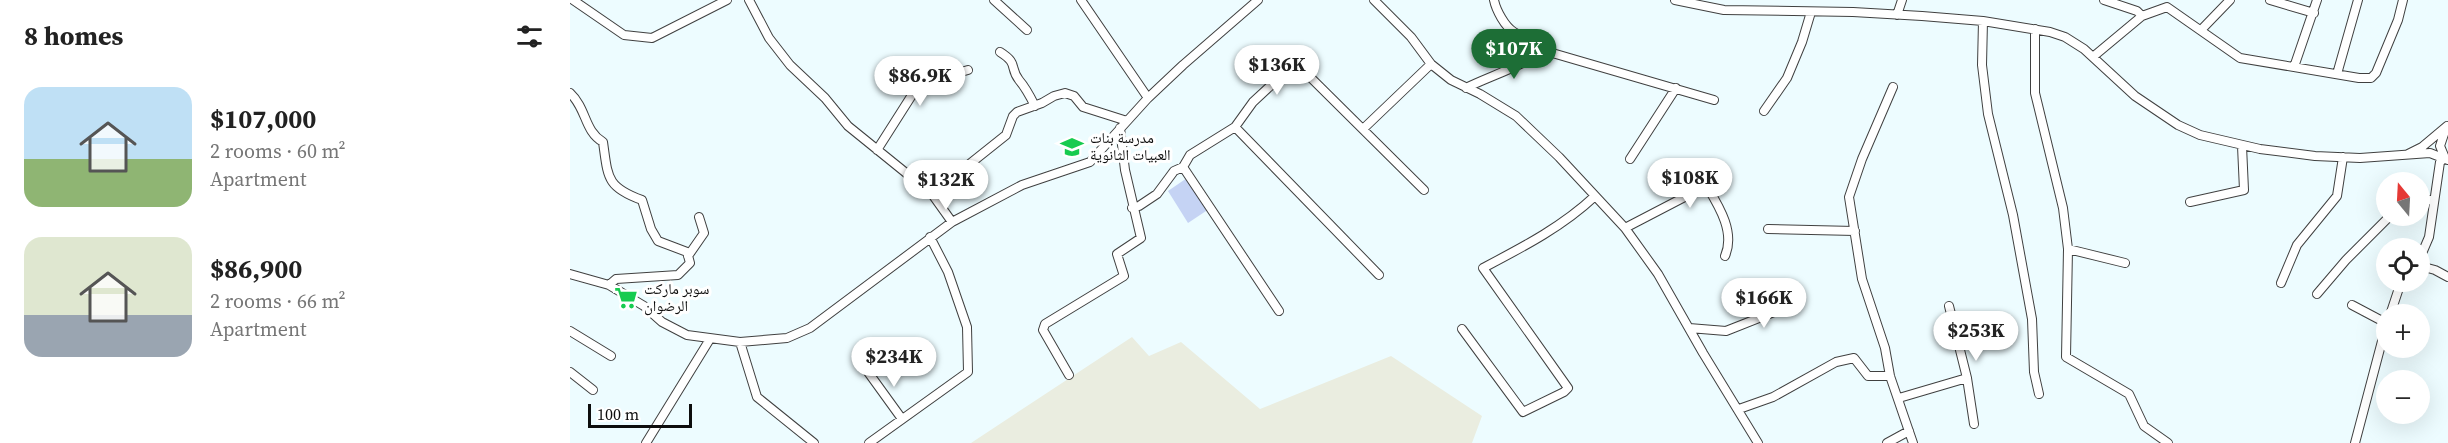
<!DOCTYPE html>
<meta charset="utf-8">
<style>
:root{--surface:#fff;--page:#f2f2f2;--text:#222;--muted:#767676;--accent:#1d6e36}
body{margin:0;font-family:"Source Serif 4","Noto Naskh Arabic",serif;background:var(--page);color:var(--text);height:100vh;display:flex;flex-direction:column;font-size:22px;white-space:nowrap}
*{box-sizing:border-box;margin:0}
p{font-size:20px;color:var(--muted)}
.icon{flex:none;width:33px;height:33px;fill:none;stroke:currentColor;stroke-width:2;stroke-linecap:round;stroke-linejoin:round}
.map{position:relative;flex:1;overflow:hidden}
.panel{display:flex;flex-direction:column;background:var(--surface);width:570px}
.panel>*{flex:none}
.needle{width:39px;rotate:342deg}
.controls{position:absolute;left:1806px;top:172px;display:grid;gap:12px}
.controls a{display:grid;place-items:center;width:54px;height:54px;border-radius:50%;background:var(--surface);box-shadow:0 6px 24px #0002;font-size:30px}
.scale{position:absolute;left:18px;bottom:15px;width:104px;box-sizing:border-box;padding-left:6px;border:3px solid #0d0d0d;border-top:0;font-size:16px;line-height:21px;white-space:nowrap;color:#0d0d0d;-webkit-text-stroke:4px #fff;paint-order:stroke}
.price{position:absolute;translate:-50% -51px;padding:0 14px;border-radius:21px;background:#fff;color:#222;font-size:20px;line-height:39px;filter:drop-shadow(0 2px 3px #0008)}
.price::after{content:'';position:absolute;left:50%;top:36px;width:18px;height:14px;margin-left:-9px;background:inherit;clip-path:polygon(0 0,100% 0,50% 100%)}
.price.selected{background:var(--accent);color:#fff}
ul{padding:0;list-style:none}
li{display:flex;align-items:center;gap:18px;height:150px;padding:0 24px}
li span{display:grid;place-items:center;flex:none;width:168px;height:120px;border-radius:18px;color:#555}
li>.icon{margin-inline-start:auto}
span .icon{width:72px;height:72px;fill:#fffc;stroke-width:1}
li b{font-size:26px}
h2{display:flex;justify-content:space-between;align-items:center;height:72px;padding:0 24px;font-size:26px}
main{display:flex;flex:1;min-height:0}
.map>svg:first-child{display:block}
</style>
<main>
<section class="panel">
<h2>8 homes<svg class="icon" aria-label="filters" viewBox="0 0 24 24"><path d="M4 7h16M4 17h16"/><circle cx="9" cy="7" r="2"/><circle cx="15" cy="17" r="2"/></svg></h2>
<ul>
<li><span style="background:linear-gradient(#bfe0f5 60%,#8fb573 0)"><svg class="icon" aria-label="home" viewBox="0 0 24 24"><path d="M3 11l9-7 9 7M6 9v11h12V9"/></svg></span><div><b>$107,000</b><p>2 rooms · 60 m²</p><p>Apartment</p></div></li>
<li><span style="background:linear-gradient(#dfe7d0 65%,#9aa5b1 0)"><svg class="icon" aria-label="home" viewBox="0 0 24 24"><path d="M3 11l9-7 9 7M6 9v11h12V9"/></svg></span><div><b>$86,900</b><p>2 rooms · 66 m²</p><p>Apartment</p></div></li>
</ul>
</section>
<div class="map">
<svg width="1878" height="443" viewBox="0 0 1878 443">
<rect width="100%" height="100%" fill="#edfcff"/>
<path fill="#eaede0" d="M562,337l17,19 32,-14 79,67 131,-53 91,60 -10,27h-501z"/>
<path fill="#c5d3f4" d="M617,178l22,31 -21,14 -20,-32z"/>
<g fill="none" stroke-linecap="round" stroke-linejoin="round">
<g stroke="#404040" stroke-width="10">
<path id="minor" d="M3,0l51,35 28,3 75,-38
M179,0l20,38 21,27 35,33 23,28 84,68 20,28
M424,0l33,30
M511,0l67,98
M804,0l37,37 20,27 20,16 29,14 36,22 43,41 66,71 33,46 45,79 55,90
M924,0c2,10 11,27 20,32 10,7 20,8 28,18l172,50
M1105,0l49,10 129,2 69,4 61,5 67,11 15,5 19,12 51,47 43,29 22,10 60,14 55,7 45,2 70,-5 18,7
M1534,0l33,11 5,5
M1700,0l44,13
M1327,15l5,-15
M1413,21l-1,44 6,49 25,101 19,104 2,53 5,22
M1465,29v64l28,115 5,41 -2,108 63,37 15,32 24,17
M1631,30l29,-30
M430,52c19,12 9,15 19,28 7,8 11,16 16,26
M1524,56l48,-40 25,-9 73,51 119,20h12l5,-5 22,-53 5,-20
M1724,67l23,-67
M1767,74l21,-74
M1323,87l-31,72 -13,38 13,82 23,69 5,28 23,67
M896,88c19,-10 65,-25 76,-38
M0,93c17,16 14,38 33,49 5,35 3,45 39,58l9,29 7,12 29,11 3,11 -12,12 -62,4 -7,6
M1194,111l23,-33 15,-36 9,-30
M665,127l144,148
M793,129l68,-65
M1875,131l-5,15 5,12
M307,150l42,-66 49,-14
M1838,154l14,-7 25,-21
M1060,159l46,-71
M613,167l96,144
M362,194l74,-59 7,-19 4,-4 25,-9 12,-7 11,-3 9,3 9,11 44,14
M1850,200h14
M1620,202l54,-12 -2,-44
M562,208l7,-2 18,-12 17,-23 9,-4 7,-12 45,-28 18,-25 41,-38 6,3 124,123
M1055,228l75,-39 8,-1c12,20 27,45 17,68
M1198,229l87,2
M1498,249l57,14
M118,256l16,-23 -5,-16
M1850,258l9,-21 11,-75 5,-4
M1850,266l15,4 13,7
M0,274l39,11 35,21 18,16 25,13 53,7 47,-4 23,-10 142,-106 70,-37 68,-23 58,-64 35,-33 75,-65
M1711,283l16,-38 40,-49 6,-39
M1747,294l29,-34 44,-44
M1782,305l34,18
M1379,306l18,72 7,46
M1820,315l9,-27 5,-6
M1119,328l37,3 66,-26 -11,-22
M892,329l61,83 41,-20 4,-4 -85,-120c40,-21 79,-41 112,-72
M0,331l41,25
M170,342l17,55 57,46
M0,372l23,18
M298,372l34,47
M499,375l-26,-45 2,-6 79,-48 -7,-22 24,-16 -16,-68 -5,-42
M1329,398l68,-20
M1169,409l34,-12 63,-35 18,-4 14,18h22
M76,443l64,-104
M299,443l99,-71 -1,-45 -19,-55 -18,-35
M1317,443l22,-12
M1785,443l31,-117"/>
</g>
<use href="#minor" stroke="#fff" stroke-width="8"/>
</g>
<defs>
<g id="school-bare" transform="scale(1.8)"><path d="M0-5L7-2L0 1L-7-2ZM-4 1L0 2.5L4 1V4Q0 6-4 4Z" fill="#17cb4f" stroke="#fff" stroke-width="2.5" paint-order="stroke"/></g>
<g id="supermarket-bare" transform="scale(1.8)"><path d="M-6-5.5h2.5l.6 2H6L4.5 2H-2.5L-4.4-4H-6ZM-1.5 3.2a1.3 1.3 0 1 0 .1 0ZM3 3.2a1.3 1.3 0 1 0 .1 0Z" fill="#17cb4f" stroke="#fff" stroke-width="2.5" paint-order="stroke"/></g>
</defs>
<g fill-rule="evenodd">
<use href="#school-bare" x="502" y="147"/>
<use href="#supermarket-bare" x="56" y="298"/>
</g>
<g text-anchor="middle" stroke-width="6" stroke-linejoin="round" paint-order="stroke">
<g font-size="15" fill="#0d0d0d" stroke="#fff" text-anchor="start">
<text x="520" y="143">مدرسة بنات<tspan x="520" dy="17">العبيات الثانوية</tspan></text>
<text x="74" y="294">سوبر ماركت<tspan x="74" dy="17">الرضوان</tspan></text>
</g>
</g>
</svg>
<div class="controls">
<a><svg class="needle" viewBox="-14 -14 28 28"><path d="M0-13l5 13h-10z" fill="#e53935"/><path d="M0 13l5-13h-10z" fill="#767676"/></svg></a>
<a><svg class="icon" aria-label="locate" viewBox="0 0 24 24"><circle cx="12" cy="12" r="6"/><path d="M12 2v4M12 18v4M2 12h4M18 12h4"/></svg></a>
<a>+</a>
<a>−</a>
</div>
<div class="scale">100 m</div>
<b class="price selected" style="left:944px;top:80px">$107K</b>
<b class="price" style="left:707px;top:96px">$136K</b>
<b class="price" style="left:350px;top:107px">$86.9K</b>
<b class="price" style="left:1120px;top:209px">$108K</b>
<b class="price" style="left:376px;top:211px">$132K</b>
<b class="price" style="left:1194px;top:329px">$166K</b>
<b class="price" style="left:1406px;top:362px">$253K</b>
<b class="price" style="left:324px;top:388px">$234K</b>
</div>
</main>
